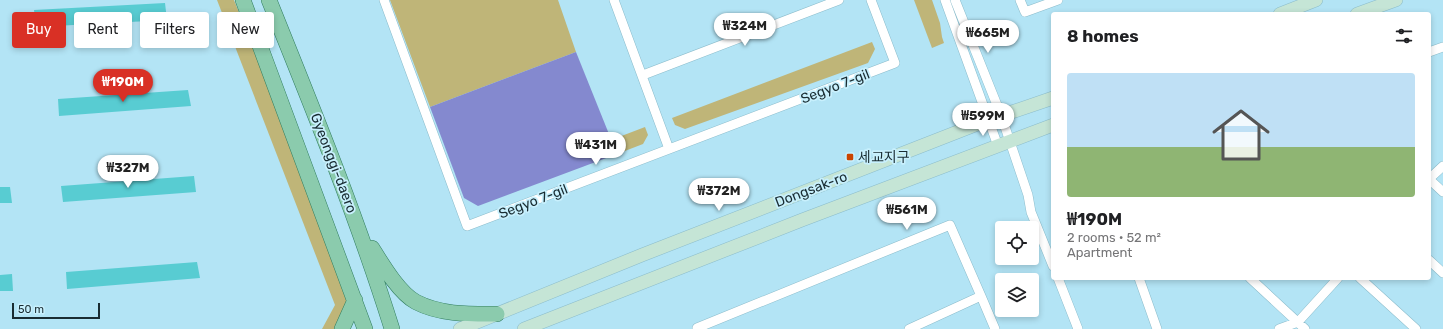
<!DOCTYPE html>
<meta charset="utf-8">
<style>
:root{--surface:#fff;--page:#f6f6f6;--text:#202124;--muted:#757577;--accent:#d93025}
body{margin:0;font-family:Rubik,"Noto Sans KR",sans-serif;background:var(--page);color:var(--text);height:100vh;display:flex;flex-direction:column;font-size:15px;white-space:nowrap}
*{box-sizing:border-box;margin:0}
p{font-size:13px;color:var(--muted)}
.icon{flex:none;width:22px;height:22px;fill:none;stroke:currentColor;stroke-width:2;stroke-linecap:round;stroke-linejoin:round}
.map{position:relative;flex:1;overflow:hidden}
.details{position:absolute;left:1051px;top:12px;width:380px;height:268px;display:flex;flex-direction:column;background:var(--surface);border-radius:4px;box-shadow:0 2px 6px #0003}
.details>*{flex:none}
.banner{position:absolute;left:12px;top:12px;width:380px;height:36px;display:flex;gap:8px}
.controls{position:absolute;left:995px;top:221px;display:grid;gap:8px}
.controls a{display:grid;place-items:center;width:44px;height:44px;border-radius:4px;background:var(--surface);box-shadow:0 2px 6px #0003;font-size:20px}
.scale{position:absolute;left:12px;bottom:10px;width:88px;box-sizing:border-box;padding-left:4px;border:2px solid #192c32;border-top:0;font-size:11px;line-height:14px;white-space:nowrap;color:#192c32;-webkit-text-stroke:3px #c8f0fd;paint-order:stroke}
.price{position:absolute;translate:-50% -34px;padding:0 9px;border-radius:14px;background:#fff;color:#222;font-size:13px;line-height:26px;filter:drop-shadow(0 1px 2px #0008)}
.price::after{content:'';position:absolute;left:50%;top:24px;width:12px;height:9px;margin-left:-6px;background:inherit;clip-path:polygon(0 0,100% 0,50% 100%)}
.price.selected{background:var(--accent);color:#fff}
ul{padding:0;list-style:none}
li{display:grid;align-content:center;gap:8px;height:212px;padding:0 16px}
li span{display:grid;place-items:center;height:124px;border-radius:4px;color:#555}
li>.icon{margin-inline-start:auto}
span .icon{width:72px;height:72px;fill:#fffc;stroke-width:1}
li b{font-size:17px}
h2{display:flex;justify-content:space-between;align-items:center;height:48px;padding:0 16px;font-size:17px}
.tag{padding:0 14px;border-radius:4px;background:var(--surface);box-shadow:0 2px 6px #0003;font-size:14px;line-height:36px}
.tag.selected{background:var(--accent);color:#fff}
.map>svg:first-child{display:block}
</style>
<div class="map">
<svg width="1443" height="329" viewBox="0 0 1443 329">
<rect width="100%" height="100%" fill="#b3e4f5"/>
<path fill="#bfb578" d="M217,0h17l35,86 78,216 -12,27h-13l13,-24z
M390,0h168l18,52 -146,55z
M914,0h18l8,23 2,14 2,6 -12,5z
M872,42l3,7 -7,14 -183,66 -10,-4 -3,-7z
M645,127l3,8 -5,9 -26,10 -6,-14z"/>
<path fill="#8489cf" d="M576,52l41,102 -139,52 -14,-8 -34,-91z"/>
<path fill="#58ccd2" d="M165,3l2,17 -131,7 -2,-17z
M188,90l3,16 -132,10 -1,-17z
M194,176l2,16 -133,10 -2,-16z
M0,187h10l2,16h-12z
M197,262l3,16 -133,11 -1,-17z
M12,274l1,17h-13v-16z"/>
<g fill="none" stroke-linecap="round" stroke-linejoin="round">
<g stroke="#8bbccb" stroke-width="10">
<path id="minor" d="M384,0l83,226 428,-163 -24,-63
M614,0l55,149
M945,0l53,146
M955,0l46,115 27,80 3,17 22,54
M1020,0l5,12 33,-12
M1429,52l14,-5
M643,75l196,-75
M1429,179l14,13
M1429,179l14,-13
M1429,260l14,13
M1058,278l20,51
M1139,278l18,51
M1250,278l55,51
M1360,278l56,51
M981,296l14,33
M697,328l253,-103 31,71 -72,33
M1279,329l19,-7 40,-44"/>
</g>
<g stroke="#8bbccb" stroke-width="14">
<path id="secondary" d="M1280,14l36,-14
M1357,14l39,-14
M460,329l182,-74 346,-135 65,-22
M524,329l278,-109 251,-95"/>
</g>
<g stroke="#307d5f" stroke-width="16">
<path id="primary" d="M243,0l122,329
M269,0c44,109 88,217 123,329
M372,248c10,16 27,45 44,54 25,13 54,12 81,12
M342,329l13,-29"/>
</g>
<use href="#minor" stroke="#fff" stroke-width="9"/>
<use href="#secondary" stroke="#c5e5d6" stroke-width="13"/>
<use href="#primary" stroke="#8bcbad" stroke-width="15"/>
</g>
<rect fill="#ca4400" stroke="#c8f0fd" stroke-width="1.5" x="846" y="153" width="8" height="8" rx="2"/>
<g text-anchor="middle" stroke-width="3.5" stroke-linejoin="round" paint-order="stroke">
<g font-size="14" fill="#192c32" stroke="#c8f0fd">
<text transform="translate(835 86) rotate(-21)" y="5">Segyo 7-gil</text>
<text transform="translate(334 163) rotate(69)" y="5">Gyeonggi-daero</text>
<text transform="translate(811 189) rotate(-21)" y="5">Dongsak-ro</text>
<text transform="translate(533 201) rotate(-21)" y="5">Segyo 7-gil</text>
</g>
<g font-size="14" fill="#192c32" stroke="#c8f0fd" text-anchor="start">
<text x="858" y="162">세교지구</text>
</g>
</g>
</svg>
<div class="controls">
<a><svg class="icon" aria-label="locate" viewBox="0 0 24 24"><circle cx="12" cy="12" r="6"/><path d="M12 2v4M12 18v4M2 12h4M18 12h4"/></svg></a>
<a><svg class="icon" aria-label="layers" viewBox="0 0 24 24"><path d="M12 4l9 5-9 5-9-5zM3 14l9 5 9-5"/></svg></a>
</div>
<div class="scale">50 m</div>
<b class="price" style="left:745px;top:47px">₩324M</b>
<b class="price" style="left:988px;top:54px">₩665M</b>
<b class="price selected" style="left:123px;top:103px">₩190M</b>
<b class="price" style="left:983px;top:137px">₩599M</b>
<b class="price" style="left:596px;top:166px">₩431M</b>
<b class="price" style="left:128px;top:189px">₩327M</b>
<b class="price" style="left:719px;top:212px">₩372M</b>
<b class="price" style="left:907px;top:231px">₩561M</b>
<div class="banner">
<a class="tag selected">Buy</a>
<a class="tag">Rent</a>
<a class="tag">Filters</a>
<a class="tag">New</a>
</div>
<section class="details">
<h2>8 homes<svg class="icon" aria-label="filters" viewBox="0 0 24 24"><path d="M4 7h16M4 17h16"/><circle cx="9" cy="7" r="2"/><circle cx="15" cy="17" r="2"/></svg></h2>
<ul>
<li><span style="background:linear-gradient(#bfe0f5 60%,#8fb573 0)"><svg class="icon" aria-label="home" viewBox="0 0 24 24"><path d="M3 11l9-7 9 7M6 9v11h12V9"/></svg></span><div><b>₩190M</b><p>2 rooms · 52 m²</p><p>Apartment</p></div></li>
</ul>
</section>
</div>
